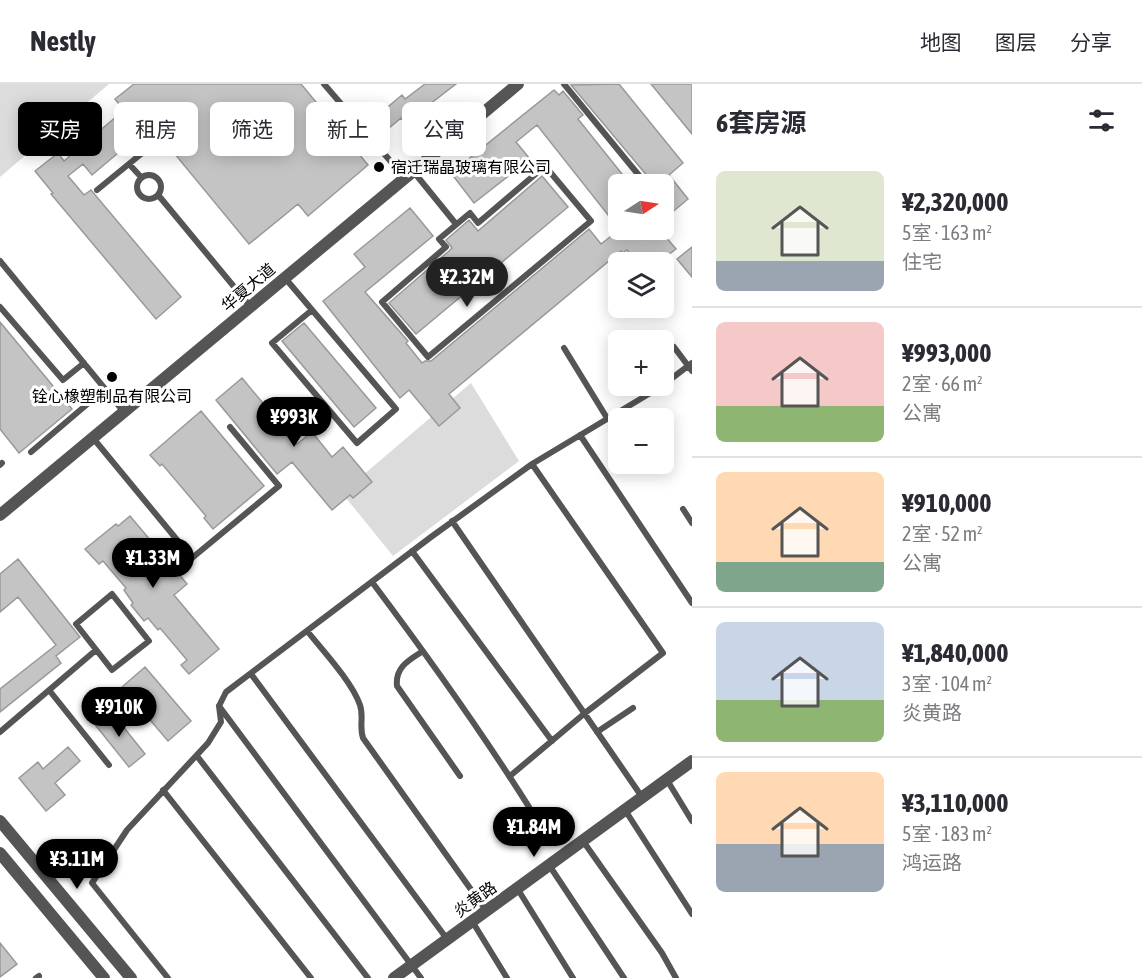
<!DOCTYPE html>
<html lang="zh">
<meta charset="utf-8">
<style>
:root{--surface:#fff;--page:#f2f2f3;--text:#2b2b33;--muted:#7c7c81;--line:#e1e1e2;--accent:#000}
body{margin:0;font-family:"Asap Condensed","Noto Sans SC",sans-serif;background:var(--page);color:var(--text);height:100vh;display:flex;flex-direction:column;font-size:22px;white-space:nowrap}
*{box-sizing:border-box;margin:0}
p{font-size:20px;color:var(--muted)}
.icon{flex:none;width:33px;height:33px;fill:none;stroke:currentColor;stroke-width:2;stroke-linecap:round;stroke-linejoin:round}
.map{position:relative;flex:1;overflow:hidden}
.side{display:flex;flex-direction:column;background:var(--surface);width:450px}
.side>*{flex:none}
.top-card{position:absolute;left:18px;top:18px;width:570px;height:54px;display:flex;gap:12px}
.needle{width:39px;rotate:78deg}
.controls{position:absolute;left:608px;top:90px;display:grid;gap:12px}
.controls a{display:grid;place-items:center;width:66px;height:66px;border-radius:9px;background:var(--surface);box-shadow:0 3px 15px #0003;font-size:30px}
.price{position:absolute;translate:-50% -51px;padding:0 14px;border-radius:21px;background:var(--accent);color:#fff;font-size:20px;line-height:39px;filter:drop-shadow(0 2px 3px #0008)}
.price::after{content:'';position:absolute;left:50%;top:36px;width:18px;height:14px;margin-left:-9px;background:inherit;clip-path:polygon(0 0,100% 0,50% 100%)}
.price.current{background:#222;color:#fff}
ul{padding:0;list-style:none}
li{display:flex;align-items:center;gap:18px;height:150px;padding:0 24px}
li+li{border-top:2px solid var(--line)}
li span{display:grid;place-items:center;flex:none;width:168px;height:120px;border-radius:9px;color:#555}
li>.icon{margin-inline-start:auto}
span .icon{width:72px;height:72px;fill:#fffc;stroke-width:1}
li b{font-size:26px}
h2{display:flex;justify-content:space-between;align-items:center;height:72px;padding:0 24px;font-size:26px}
.chip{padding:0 21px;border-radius:9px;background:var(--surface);box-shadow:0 3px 15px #0003;font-size:21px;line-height:54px}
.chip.current{background:var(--accent);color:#fff}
header{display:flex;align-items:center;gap:36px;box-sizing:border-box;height:84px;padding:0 30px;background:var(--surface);border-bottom:2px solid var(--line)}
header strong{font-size:28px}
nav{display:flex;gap:33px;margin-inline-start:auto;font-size:21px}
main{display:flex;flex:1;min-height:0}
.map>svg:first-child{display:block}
</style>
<header>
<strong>Nestly</strong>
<nav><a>地图</a><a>图层</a><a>分享</a></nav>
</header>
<main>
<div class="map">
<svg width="692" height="894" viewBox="0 0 692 894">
<rect width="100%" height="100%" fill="#fff"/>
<path fill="#dcdcdc" d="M0,0h109l-109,93z
M471,299l48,78 -126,95 -51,-63z"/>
<path fill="#c4c4c4" stroke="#999" stroke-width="1.5" d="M134,0h167l67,81 -60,51 -10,-12 -49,40 -98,-119 -59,50 -9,-11 -15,12 16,19 7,-5 90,107 -25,22 -105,-125 2,-1 -18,-22 23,-18 6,8 60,-51 -9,-11z
M425,0h31l-39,30 12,14 -12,10 -16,-20 -19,16 -11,-13 31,-26 3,4z
M619,0l64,79 -14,12 19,24 -25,21v-36h-9l-83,-99z
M651,0h41v50z
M554,6l5,5 4,-4 20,24 -5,4 52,65h-12v31l-6,5 -75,-95 -21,17 14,17 -56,44 -23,-30z
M542,92l26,31 -152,127 -27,-31 60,-52 3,-3 -6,-8 23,-20 9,11z
M410,124l23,28 -68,56 43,49 -2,2 16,20 3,-2h6l158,-132 12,15 18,-14h41l16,19 -17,13h-22l-10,-12 -4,3 -2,-2 -172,143 11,14 -21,18 -30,-36 -9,8 -77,-97 42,-34 -11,-13z
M692,163v30l-15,-18z
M0,238l72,87 -53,44 -19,-24z
M304,239l72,85 -22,19 -72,-86z
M242,294l55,66 15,-12 20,25 11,-10 29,35 -19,16 -3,-3 -18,15 -40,-48 -15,12 -61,-74z
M201,327l63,75 -51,43 -9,-11 2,-2 -44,-52 -2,2 -10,-11z
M130,432l57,68 -13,11 45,54 -30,25 -8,-9 6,-5 -27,-32 -2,2 -10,-12 -4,3 -13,-16 2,-2 -9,-13 2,-2 -23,-27 -4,3 -14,-15 31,-25 2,2z
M18,475l62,78 -24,19 5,7 -61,49v-23l56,-44 -38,-48 -18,15v-38z
M145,583l46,54 -23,20 -46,-54z
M109,625l36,45 -16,13 -36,-45z
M68,663l12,14 -25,22 10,12 -19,16 -27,-33 19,-16 5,7z
M0,859l17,21 -17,13z"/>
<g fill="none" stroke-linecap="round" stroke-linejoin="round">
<path stroke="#555" stroke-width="6" d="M324,0l81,94
M564,0l82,100
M129,80l12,13
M545,82l46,55 -163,136 -46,-55 64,-55 -7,-8 31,-26 8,10z
M413,87l43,53
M137 103a12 12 0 1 1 24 0a12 12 0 1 1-24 0Z
M97,106l60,-49
M159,112l91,110
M0,177l124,151
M285,194l111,131 -39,34 -85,-100 40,-33
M0,223l63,73 21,-17
M674,263l18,24
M564,264l43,70
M663,301l29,-22
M580,351l112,168
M93,354l99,120 87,-72 -49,-59
M31,368l74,-63
M0,381l2,-2
M683,425l9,14
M452,437l190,276
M412,467l140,190
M372,498c60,80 118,161 170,246
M112,510l37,47 -37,29 -36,-46z
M308,548c16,20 44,50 52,73 4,12 -1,21 3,33l119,167
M423,567c-14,9 -28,16 -26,35l63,90
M251,590l196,265
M49,606l60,75
M219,622l202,272
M0,648l96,-82
M597,648l36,-24
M197,672l171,222
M510,692l75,-63 78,-60 -131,-189
M667,696l25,41
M163,706l148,188
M625,726l67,104
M583,757l79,112 14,25
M549,781l75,113
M517,804l56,90
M472,837l35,57
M36,894l3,-2
M168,894l-76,-95 35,-53 81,-87 13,-21 -2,-16 7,-14 205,-155 101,-73 130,-78"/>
<path stroke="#555" stroke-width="12" d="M0,431l518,-431
M0,737l131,157
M0,769l104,125
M394,894l298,-217"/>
</g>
<g fill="#000" stroke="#fff" stroke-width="2">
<circle cx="379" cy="83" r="6"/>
<circle cx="112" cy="293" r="6"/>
</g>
<g text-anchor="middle" stroke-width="6" stroke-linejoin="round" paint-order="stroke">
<g font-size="16" fill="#000" stroke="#fff" text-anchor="start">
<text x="391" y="89">宿迁瑞晶玻璃有限公司</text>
<text x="112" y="318" text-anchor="middle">铨心橡塑制品有限公司</text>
</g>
<g font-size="16" fill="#000" stroke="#fff">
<text transform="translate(248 203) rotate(-40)" y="6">华夏大道</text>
<text transform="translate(475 815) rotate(-36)" y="6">炎黄路</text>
</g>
</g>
</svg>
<div class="controls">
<a><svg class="needle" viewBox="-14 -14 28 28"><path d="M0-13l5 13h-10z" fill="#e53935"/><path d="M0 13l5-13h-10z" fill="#7c7c81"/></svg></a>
<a><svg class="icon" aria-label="layers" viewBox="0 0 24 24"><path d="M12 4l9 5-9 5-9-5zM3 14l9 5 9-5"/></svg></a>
<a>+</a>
<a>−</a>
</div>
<b class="price current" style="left:467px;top:224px">¥2.32M</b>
<b class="price" style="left:294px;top:364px">¥993K</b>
<b class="price" style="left:153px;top:505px">¥1.33M</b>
<b class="price" style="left:119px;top:654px">¥910K</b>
<b class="price" style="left:534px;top:774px">¥1.84M</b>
<b class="price" style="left:77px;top:806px">¥3.11M</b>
<div class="top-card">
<a class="chip current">买房</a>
<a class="chip">租房</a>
<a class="chip">筛选</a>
<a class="chip">新上</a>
<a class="chip">公寓</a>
</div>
</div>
<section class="side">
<h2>6套房源<svg class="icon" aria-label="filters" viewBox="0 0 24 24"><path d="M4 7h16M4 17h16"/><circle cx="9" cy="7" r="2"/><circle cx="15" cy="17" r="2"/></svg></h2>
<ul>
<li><span style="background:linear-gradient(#dfe7d0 75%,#9aa5b1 0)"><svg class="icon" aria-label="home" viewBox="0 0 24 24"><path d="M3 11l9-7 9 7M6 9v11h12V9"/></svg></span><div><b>¥2,320,000</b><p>5室 · 163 m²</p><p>住宅</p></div></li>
<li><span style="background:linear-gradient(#f6c9c9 70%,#8fb573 0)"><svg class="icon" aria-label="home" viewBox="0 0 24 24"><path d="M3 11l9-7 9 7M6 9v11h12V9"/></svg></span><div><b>¥993,000</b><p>2室 · 66 m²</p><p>公寓</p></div></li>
<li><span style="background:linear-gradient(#ffd9b3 75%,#7fa58c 0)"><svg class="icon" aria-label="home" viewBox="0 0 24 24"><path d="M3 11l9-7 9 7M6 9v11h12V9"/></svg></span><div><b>¥910,000</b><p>2室 · 52 m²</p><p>公寓</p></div></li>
<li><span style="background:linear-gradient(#c9d6e8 65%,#8fb573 0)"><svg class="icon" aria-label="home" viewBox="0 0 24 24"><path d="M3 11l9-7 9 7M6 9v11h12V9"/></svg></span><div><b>¥1,840,000</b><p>3室 · 104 m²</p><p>炎黄路</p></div></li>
<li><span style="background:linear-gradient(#ffd9b3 60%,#9aa5b1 0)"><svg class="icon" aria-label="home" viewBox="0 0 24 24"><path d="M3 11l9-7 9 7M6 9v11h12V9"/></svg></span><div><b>¥3,110,000</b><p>5室 · 183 m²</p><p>鸿运路</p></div></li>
</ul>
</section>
</main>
